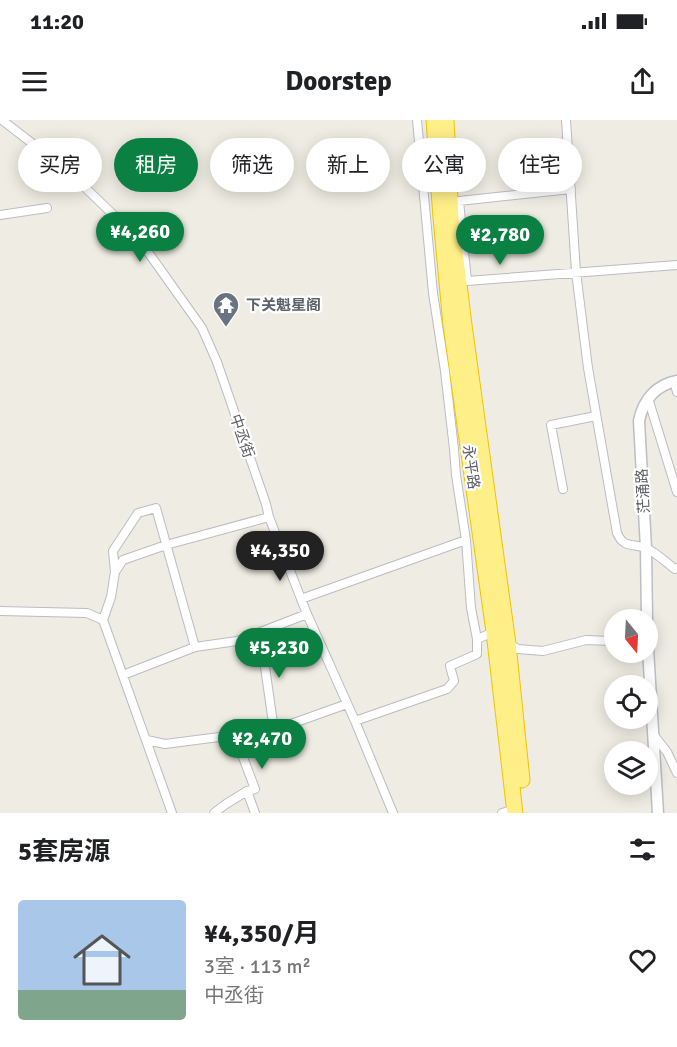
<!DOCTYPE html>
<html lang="zh">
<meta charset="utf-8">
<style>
:root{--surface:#fff;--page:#f6f6f6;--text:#202124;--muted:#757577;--accent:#0b8043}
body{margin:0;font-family:Signika,"Noto Sans SC",sans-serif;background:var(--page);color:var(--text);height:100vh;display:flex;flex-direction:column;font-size:22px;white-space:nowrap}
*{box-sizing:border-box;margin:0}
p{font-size:20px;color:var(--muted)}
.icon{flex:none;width:33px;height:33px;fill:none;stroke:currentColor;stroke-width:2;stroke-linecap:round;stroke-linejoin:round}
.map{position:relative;height:693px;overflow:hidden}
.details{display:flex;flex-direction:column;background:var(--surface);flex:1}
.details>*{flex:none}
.banner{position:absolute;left:18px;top:18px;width:642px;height:54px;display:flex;gap:12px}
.needle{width:39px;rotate:162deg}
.buttons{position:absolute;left:604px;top:489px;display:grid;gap:12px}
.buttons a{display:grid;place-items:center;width:54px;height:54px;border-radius:50%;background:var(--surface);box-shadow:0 3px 15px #0003;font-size:30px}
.price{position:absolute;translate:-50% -51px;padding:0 14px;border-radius:21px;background:var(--accent);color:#fff;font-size:20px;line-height:39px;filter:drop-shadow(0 2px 3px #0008)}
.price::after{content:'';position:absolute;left:50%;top:36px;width:18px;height:14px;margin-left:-9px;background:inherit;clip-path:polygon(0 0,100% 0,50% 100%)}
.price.selected{background:#222;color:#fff}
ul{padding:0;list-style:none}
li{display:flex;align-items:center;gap:18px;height:150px;padding:0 18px}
li span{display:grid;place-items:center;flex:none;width:168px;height:120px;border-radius:6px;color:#555}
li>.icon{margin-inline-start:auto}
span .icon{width:72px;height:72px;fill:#fffc;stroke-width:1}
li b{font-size:26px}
h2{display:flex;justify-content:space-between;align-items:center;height:72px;padding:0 18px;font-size:26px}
.pill{padding:0 21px;border-radius:27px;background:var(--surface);box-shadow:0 3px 15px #0003;font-size:21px;line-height:54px}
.pill.selected{background:var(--accent);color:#fff}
.status{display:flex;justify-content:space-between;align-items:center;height:42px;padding:0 30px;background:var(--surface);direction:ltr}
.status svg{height:16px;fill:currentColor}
header{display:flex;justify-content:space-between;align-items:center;height:78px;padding:0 18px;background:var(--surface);font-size:27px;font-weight:800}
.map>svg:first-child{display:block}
</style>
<div class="status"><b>11:20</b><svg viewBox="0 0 49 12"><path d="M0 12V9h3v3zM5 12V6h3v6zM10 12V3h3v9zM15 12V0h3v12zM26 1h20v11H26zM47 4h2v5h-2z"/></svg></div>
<header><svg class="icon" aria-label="menu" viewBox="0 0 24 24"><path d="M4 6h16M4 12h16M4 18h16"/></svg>Doorstep<svg class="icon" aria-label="share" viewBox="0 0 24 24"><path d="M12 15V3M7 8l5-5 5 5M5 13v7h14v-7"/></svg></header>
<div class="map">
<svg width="677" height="693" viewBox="0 0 677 693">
<rect width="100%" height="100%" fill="#efede3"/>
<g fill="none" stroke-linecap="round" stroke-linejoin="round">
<g stroke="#babcc2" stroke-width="10">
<path id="street" d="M2,0l66,51 59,57 21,24 54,76 15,34 49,142 3,13 38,97 48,107 38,92
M417,0l16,173 12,78 9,78 2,26 10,65 5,68 6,31 17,-7
M566,0l10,152 12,96 29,165c7,16 16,10 29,15 9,4 21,15 29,21l2,-1
M571,69l-112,12 8,80 210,-16
M0,95l47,-7
M674,261l3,11
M648,278l29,94
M563,369l-12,-64 45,-9
M115,452l8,-12 43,-15 103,-28
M301,479l165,-59
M0,491l87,2 16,7 69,193
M103,500l8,-23 4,-25 -2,-21 25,-38 18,-5 39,139
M260,512l14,98
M509,524l9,5 25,2 43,-11 25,1 4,-1
M123,555l72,-28 42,-6 70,-27
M355,601l92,-32 7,-8 -4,-15 27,-12v-15
M653,614l14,18 10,21
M235,616l20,53 -8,2 8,22
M147,620l18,4 109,-14 73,-26
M214,693l12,-9 21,-13
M502,693l13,-4"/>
</g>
<g stroke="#bbbec5" stroke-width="13">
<path id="secondary" d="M647,500l-1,-72 -7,-127c4,-21 17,-36 38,-40
M648,529l10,164"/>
</g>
<g stroke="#f1c200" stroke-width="17">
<path id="highway" d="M434,0l7,98 10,107 43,307 21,181
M446,0l5,99 13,106 44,319 14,136"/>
</g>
<use href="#street" stroke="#fff" stroke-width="8"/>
<use href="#secondary" stroke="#fff" stroke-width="10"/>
<use href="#highway" stroke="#ffef89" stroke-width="15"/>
</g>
<defs>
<g id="temple-pin" transform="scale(1.35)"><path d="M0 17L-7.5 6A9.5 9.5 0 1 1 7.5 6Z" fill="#6b7280" stroke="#fff"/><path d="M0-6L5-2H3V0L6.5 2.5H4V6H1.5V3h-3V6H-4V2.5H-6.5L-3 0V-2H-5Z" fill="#fff"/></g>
</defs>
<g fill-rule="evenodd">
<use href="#temple-pin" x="226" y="185"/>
</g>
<g text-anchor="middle" stroke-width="4.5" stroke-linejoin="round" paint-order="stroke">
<g font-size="15" font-weight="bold" fill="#5b616d" stroke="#fff" text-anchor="start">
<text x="246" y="190">下关魁星阁</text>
</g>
<g font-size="15" fill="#5b5e64" stroke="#fff">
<text transform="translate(242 316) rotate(71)" y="5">中丞街</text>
<text transform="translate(471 347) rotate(82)" y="5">永平路</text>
<text transform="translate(643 371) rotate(-93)" y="5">茫涌路</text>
</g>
</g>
</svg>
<div class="buttons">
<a><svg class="needle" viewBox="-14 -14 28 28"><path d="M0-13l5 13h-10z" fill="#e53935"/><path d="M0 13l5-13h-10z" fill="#757577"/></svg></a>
<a><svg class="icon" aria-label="locate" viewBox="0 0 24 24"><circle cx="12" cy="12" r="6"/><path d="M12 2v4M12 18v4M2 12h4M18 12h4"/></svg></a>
<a><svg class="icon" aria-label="layers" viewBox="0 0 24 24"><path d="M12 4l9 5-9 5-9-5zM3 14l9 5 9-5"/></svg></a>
</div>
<b class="price" style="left:140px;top:143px">¥4,260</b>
<b class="price" style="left:500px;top:146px">¥2,780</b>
<b class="price selected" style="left:280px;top:462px">¥4,350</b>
<b class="price" style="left:279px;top:559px">¥5,230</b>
<b class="price" style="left:262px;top:650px">¥2,470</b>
<div class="banner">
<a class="pill">买房</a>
<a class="pill selected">租房</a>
<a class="pill">筛选</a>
<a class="pill">新上</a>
<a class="pill">公寓</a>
<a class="pill">住宅</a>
</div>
</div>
<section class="details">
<h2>5套房源<svg class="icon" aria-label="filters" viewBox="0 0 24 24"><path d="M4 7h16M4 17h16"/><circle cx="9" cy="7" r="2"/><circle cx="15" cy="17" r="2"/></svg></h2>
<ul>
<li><span style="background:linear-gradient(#a9c7e8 75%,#7fa58c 0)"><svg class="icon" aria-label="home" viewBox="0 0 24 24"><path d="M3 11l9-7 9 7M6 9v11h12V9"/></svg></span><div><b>¥4,350/月</b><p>3室 · 113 m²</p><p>中丞街</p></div><svg class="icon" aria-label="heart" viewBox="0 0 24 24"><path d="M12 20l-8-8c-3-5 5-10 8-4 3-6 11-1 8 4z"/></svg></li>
</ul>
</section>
